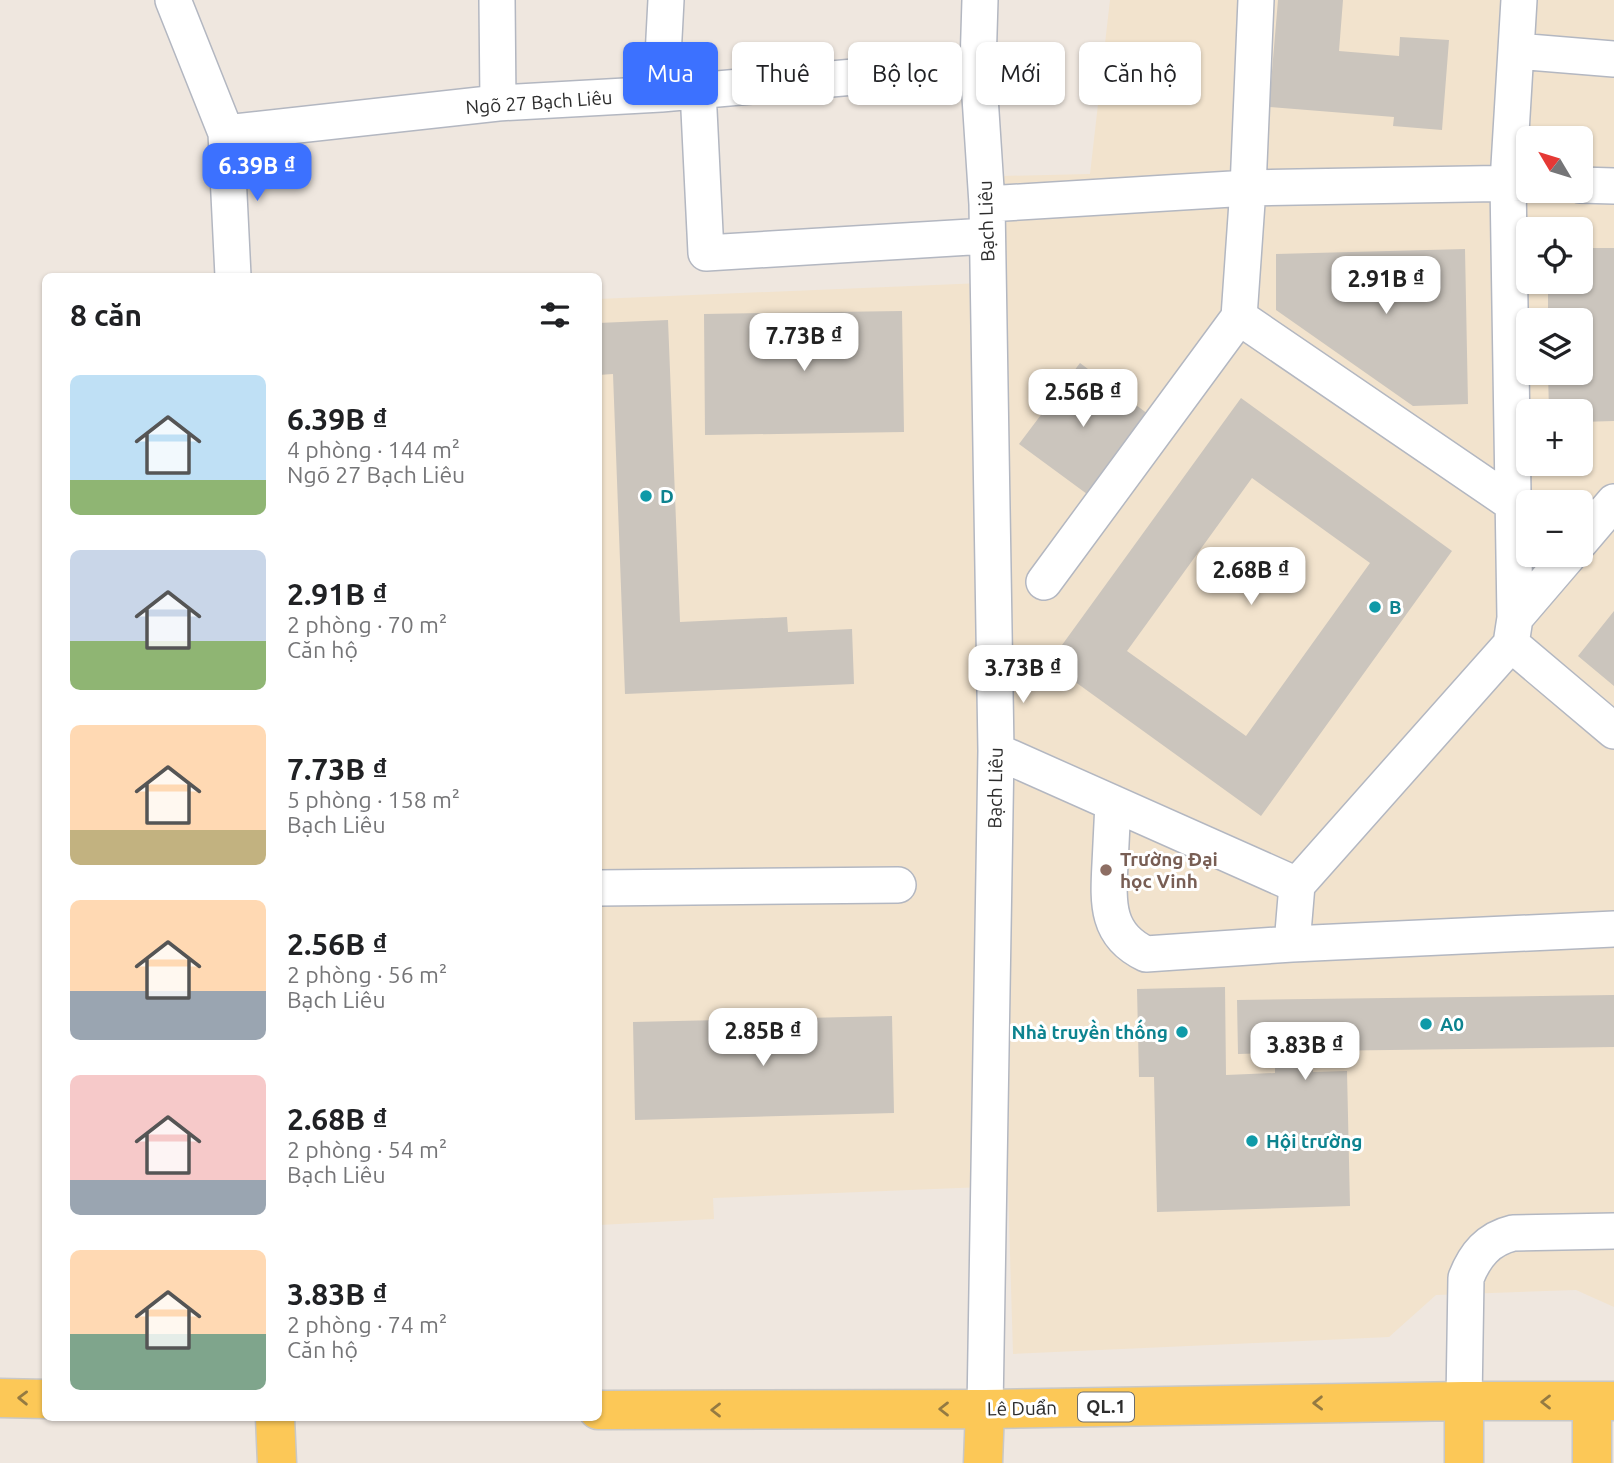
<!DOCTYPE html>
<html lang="vi">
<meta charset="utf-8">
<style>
:root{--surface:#fff;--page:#f6f6f6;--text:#202124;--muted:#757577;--accent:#3c71ff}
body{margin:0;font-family:Ubuntu,sans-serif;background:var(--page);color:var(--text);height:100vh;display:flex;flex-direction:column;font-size:26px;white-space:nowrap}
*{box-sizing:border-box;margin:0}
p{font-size:23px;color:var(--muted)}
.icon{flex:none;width:38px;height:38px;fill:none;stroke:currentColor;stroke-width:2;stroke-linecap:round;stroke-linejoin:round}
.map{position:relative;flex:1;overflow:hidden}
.side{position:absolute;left:42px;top:273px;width:560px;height:1148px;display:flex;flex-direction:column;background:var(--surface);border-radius:10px;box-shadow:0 2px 5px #0004}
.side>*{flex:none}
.hud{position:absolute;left:623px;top:42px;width:665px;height:63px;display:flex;gap:14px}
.needle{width:46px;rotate:308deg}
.buttons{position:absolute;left:1516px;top:126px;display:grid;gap:14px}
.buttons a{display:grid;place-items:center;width:77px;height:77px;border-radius:10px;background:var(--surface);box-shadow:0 2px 5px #0004;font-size:35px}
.price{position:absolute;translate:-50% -60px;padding:0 16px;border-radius:14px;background:#fff;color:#222;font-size:23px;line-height:46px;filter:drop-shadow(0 2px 4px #0008)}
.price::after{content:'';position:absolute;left:50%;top:42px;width:21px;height:16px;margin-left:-10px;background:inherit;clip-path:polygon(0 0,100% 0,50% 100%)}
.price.current{background:var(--accent);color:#fff}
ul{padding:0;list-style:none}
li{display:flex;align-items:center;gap:21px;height:175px;padding:0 28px}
li span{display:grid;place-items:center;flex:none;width:196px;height:140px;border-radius:10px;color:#555}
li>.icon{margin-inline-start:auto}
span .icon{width:84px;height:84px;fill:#fffc;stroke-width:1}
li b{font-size:30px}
h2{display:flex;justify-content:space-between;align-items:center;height:84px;padding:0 28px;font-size:30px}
.pill{padding:0 24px;border-radius:10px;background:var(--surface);box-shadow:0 2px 5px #0004;font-size:24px;line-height:63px}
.pill.current{background:var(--accent);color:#fff}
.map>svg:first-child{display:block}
</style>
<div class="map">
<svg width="1614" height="1463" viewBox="0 0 1614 1463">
<rect width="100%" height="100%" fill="#efe7df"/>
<path fill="#f2e3cd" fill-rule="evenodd" d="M1110,0h504v1307l-38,-17 -140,5 -47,42 -376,17 -5,-168 -295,12 1,21 -115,6 -1,-926 408,-17 -5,-106 89,-2zM1528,138h52v53h-52zM1528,229h52v53h-52zM1528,320h52v53h-52zM1528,411h52v53h-52zM1528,502h52v53h-52z"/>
<path fill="#cbc5bd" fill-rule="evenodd" d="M1278,0h65l-4,51 60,5 1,-19 49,3 -7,90 -49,-4 1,-9 -125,-10z
M1580,248h34v173l-34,1v-11h-31l-1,-38h32v-53h-32v-38h32z
M1465,249l3,155 -55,2 -137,-96v-56z
M902,311l2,121 -199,3 -1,-121z
M668,320l12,302 107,-5 1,15 64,-3 2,55 -229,10 -12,-320 -15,1v-52z
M1080,363l68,51 -61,80 -68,-50z
M1241,398l211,153 -191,265 -212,-153zM1252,478l118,85 -124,173 -119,-85z
M1614,611v75l-36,-30z
M1225,987l1,88 49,-2v-20l-37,1 -1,-54 377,-5v52l-302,4 1,21 34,-1 3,135 -193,6 -3,-135h-15l-2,-88z
M892,1016l2,97 -259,7 -2,-98z"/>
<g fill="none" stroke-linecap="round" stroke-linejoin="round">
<g stroke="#b3b7c1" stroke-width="38">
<path id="minor" d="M173,0l53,133 7,143
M497,0l1,103
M980,0l-2,66 9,138 9,547 -11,658
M1516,51l98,8
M698,90l8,163 281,-17
M661,94l5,-94
M226,133l272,-30 163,-9 317,-28
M1580,185l34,1
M987,204l261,-16 280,-5
M1239,317l274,187
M1580,542l34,-40
M1044,582l195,-265 9,-129 8,-188
M1515,618l54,-63
M1511,644l103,87
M996,751l301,134
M1113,803c-1,20 -2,41 -3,61 -2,39 -4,71 36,90l146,-10 322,-15
M598,888l300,-3
M1292,944l5,-59 214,-241 4,-26 -7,-436 11,-182
M1464,1401l2,-123c9,-23 22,-39 47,-45l101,-2"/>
</g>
<g stroke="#c8c8c8" stroke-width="41">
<path id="major" d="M0,1398l46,1
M1464,1401v62
M1592,1402v61
M598,1410l387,-1 479,-8h150
M275,1418l2,45
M983,1463l2,-54"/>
</g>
<use href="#minor" stroke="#fff" stroke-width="35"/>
<use href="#major" stroke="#fcc857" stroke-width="38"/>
</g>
<defs><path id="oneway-chevron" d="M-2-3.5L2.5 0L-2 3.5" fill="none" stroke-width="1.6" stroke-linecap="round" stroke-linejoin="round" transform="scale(1.75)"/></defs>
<g stroke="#947a42">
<use href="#oneway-chevron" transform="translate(23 1398) rotate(-179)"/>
<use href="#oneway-chevron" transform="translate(1546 1402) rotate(-180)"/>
<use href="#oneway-chevron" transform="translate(1318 1403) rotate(179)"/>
<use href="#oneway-chevron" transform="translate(944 1409) rotate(180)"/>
<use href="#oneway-chevron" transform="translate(716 1410) rotate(180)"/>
</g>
<g fill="#0f9aa8" stroke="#fff" stroke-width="2.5">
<circle cx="646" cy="496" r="7"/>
<circle cx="1375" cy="607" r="7"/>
<circle cx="1426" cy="1024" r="7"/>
<circle cx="1182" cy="1032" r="7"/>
<circle cx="1252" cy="1141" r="7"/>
</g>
<circle fill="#8d6e63" stroke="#fff" stroke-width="2.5" cx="1106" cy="870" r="7"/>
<g text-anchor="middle" stroke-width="6" stroke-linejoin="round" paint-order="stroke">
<rect fill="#fff" stroke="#6c6c6c" stroke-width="2" x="1078" y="1392.5" width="56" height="29" rx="5"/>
<g font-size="18" font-weight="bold" fill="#2d2d2d">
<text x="1106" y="1413">QL.1</text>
</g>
<g font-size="19" fill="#2d2d2d" stroke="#fff">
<text transform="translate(539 102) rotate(-4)" y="7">Ngõ 27 Bạch Liêu</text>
<text transform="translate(986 221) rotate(-92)" y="7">Bạch Liêu</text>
<text transform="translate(995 788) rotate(-89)" y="7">Bạch Liêu</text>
<text transform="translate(1022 1408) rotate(-1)" y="7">Lê Duẩn</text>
</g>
<g font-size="19" font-weight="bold" fill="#0d838f" stroke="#fff" text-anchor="start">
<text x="660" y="503">D</text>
<text x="1389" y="614">B</text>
<text x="1440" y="1031">A0</text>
<text x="1168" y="1039" text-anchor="end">Nhà truyền thống</text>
<text x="1266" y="1148">Hội trường</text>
</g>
<g font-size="19" font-weight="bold" fill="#785e54" stroke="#fff" text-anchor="start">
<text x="1120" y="866">Trường Đại<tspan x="1120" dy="22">học Vinh</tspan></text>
</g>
</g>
</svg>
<div class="buttons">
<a><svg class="needle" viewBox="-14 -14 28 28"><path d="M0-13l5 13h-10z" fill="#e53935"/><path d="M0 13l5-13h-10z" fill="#757577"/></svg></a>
<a><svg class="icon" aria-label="locate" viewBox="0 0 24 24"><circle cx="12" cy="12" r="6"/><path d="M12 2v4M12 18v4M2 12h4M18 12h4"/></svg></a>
<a><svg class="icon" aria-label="layers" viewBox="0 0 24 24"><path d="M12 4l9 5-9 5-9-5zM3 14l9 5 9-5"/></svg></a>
<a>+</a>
<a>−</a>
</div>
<b class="price current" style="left:257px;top:203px">6.39B ₫</b>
<b class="price" style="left:1386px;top:316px">2.91B ₫</b>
<b class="price" style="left:804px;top:373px">7.73B ₫</b>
<b class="price" style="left:1083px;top:429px">2.56B ₫</b>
<b class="price" style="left:1251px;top:607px">2.68B ₫</b>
<b class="price" style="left:1023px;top:705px">3.73B ₫</b>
<b class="price" style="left:763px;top:1068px">2.85B ₫</b>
<b class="price" style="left:1305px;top:1082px">3.83B ₫</b>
<div class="hud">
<a class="pill current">Mua</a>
<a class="pill">Thuê</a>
<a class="pill">Bộ lọc</a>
<a class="pill">Mới</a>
<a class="pill">Căn hộ</a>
</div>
<section class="side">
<h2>8 căn<svg class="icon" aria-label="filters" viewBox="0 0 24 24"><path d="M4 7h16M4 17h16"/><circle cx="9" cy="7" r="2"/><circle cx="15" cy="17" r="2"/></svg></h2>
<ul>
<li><span style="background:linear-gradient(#bfe0f5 75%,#8fb573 0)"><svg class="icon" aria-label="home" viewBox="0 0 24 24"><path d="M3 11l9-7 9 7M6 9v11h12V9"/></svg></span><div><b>6.39B ₫</b><p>4 phòng · 144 m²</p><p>Ngõ 27 Bạch Liêu</p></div></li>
<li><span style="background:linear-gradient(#c9d6e8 65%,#8fb573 0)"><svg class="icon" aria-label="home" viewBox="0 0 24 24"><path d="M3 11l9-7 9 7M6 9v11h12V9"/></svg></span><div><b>2.91B ₫</b><p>2 phòng · 70 m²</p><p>Căn hộ</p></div></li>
<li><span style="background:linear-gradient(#ffd9b3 75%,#c2b280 0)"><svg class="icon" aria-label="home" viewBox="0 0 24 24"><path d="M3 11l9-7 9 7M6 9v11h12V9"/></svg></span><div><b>7.73B ₫</b><p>5 phòng · 158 m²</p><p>Bạch Liêu</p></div></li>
<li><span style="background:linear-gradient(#ffd9b3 65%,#9aa5b1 0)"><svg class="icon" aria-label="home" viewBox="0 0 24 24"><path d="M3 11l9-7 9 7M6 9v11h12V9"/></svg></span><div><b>2.56B ₫</b><p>2 phòng · 56 m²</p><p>Bạch Liêu</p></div></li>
<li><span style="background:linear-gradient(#f6c9c9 75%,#9aa5b1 0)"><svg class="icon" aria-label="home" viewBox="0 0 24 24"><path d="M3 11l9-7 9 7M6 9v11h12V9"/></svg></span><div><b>2.68B ₫</b><p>2 phòng · 54 m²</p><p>Bạch Liêu</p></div></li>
<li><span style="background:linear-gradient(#ffd9b3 60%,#7fa58c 0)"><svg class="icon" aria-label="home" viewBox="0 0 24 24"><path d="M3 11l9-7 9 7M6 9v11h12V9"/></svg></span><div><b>3.83B ₫</b><p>2 phòng · 74 m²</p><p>Căn hộ</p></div></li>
</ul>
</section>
</div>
